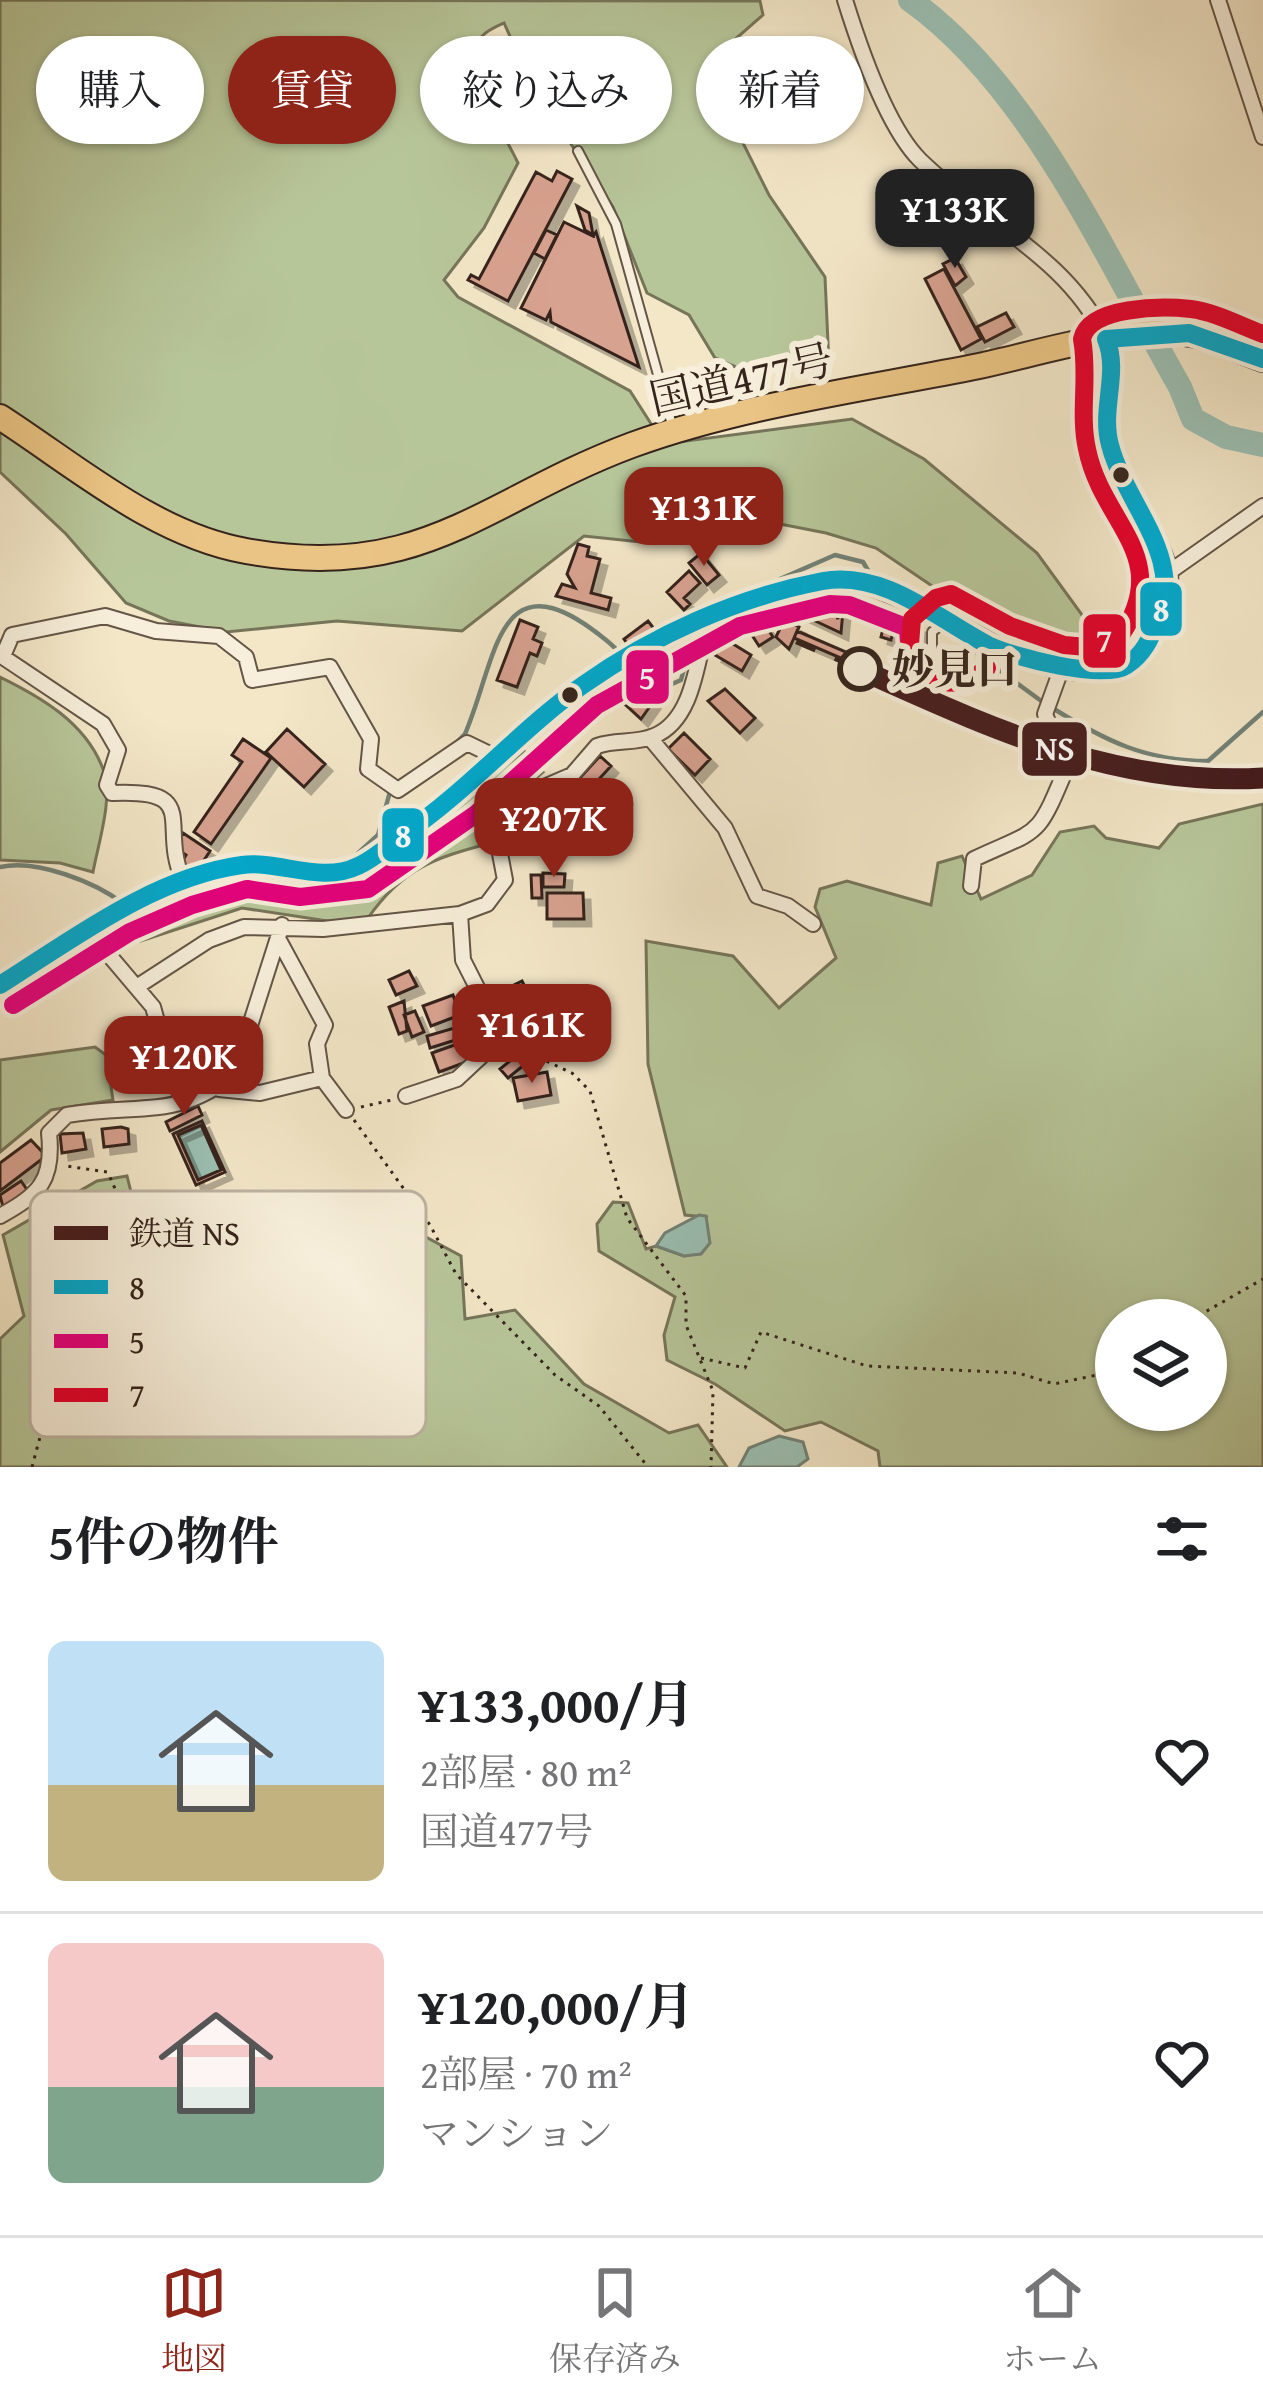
<!DOCTYPE html>
<html lang="ja">
<meta charset="utf-8">
<style>
:root{--surface:#fff;--page:#f6f6f6;--text:#202124;--muted:#757577;--line:#e0e0e0;--accent:#8f2418}
body{margin:0;font-family:"Gentium Book Plus","Noto Serif JP",serif;background:var(--page);color:var(--text);height:100vh;display:flex;flex-direction:column;font-size:45px;white-space:nowrap}
*{box-sizing:border-box;margin:0}
p{font-size:39px;color:var(--muted)}
.icon{flex:none;width:66px;height:66px;fill:none;stroke:currentColor;stroke-width:2;stroke-linecap:round;stroke-linejoin:round}
.map{position:relative;height:1467px;overflow:hidden}
.drawer{display:flex;flex-direction:column;background:var(--surface);flex:1}
.drawer>*{flex:none}
.banner{position:absolute;left:36px;top:36px;width:1191px;height:108px;display:flex;gap:24px}
.tools{position:absolute;left:1095px;top:1299px;display:grid;gap:24px}
.tools a{display:grid;place-items:center;width:132px;height:132px;border-radius:50%;background:var(--surface);box-shadow:0 3px 9px #0004;font-size:60px}
.price{position:absolute;translate:-50% -102px;padding:0 27px;border-radius:24px;background:var(--accent);color:#fff;font-size:39px;line-height:78px;filter:drop-shadow(0 3px 6px #0008)}
.price::after{content:'';position:absolute;left:50%;top:72px;width:36px;height:27px;margin-left:-18px;background:inherit;clip-path:polygon(0 0,100% 0,50% 100%)}
.price.selected{background:#222;color:#fff}
ul{padding:0;list-style:none}
li{display:flex;align-items:center;gap:36px;height:300px;padding:0 48px}
li+li{border-top:3px solid var(--line)}
li span{display:grid;place-items:center;flex:none;width:336px;height:240px;border-radius:18px;color:#555}
li>.icon{margin-inline-start:auto}
span .icon{width:144px;height:144px;fill:#fffc;stroke-width:1}
li b{font-size:51px}
h2{display:flex;justify-content:space-between;align-items:center;height:144px;padding:0 48px;font-size:51px}
.chip{padding:0 42px;border-radius:54px;background:var(--surface);box-shadow:0 3px 9px #0004;font-size:42px;line-height:108px}
.chip.selected{background:var(--accent);color:#fff}
.menu{display:flex;justify-content:space-around;align-items:center;height:168px;border-top:3px solid var(--line);background:var(--surface);font-size:33px;color:var(--muted)}
.menu a{display:grid;justify-items:center;gap:6px}
.menu .selected{color:var(--accent)}
.map>svg:first-child{display:block}
</style>
<div class="map">
<svg width="1263" height="1467" viewBox="0 0 1263 1467">
<defs>
<filter id="shadow"><feDropShadow dx="7" dy="7" stdDeviation="0" flood-color="#0004"/></filter>
</defs>
<rect width="100%" height="100%" fill="#f3e7c8"/>
<filter id="stains"><feTurbulence type="fractalNoise" baseFrequency=".00167" numOctaves="4"/><feColorMatrix values="0 0 0 0 .2 0 0 0 0 .09 0 0 0 0 .02 0 0 0 .5 -.17"/></filter>
<radialGradient id="worn" r=".72"><stop offset=".6" stop-color="#630" stop-opacity="0"/><stop offset="1" stop-color="#630" stop-opacity=".3"/></radialGradient>
<path fill="#b7c699" stroke="#76755a" stroke-width="3" fill-rule="evenodd" d="M0,0l760,1 3,14 -47,41 20,73 33,66 56,82 4,88 -84,6 -30,-13 -26,-43 -42,-22 -34,-86 -80,-120 -29,-64c-11,5 -25,11 -28,24 -7,36 27,84 42,116l-34,65 -40,52 14,17 172,94 34,53 188,-25 72,40 113,94 64,88 -10,13 -98,-27 -117,-79 -50,-15 -56,-11 -129,20 -57,-6 -122,95 -125,-10 -111,11 -57,-11 -43,-18 -60,-69 -66,-62z
M0,677c41,20 86,46 103,92 11,28 -5,75 -10,103l-33,-9 -60,-3z
M524,751l19,21 -19,16 -32,12 -6,31 5,12c-57,15 -88,25 -123,75l-34,4 -92,-14 -101,33 1,-19 34,-21 65,-21 89,10 13,-15 113,-70z
M1263,804v663h-383l-2,-16 -57,-29 -36,9 -70,-47 -48,-24 -3,-25 11,-38 -76,-46 -2,-27 16,-22 15,1 18,46 10,-3 28,10 22,-39 -21,-2 -37,-151 -2,-123 87,15 46,52 57,-50 -21,-51 5,-18 27,-8 84,24 7,-42 24,-7 19,43 51,-24 28,-43 34,-6 12,12 53,10 20,-24zM1116,1320h90v90h-90z
M95,1047l11,8 7,45 -62,10 -51,42v-92z
M127,1176l12,48 59,12 115,43 60,-1 36,-50 52,28 4,63 50,-9 69,74 85,49 29,-8 29,42h-727v-128l24,-23 -21,-81 94,-54z"/>
<path fill="#9bc0b4" stroke="#728277" stroke-width="3" d="M201,1125l20,45 -23,10 -20,-45z
M699,1215l7,1 4,27 -9,11 -17,2 -28,-10 9,-13z
M779,1436l24,6 5,17 -11,8h-58l10,-19z"/>
<g fill="none" stroke-linecap="round" stroke-linejoin="round">
<path stroke="#728277" stroke-width="4.5" d="M780,579l55,-24 28,7 13,22
M924,615l10,8
M981,657l63,46
M1054,709c52,32 92,52 154,52l55,-49
M455,744l10,-10c33,-77 32,-183 141,-94 20,16 33,38 57,48l18,-8 11,-41
M344,866l34,-31 13,-47
M0,867c37,-8 95,15 124,37
M133,911l15,2c24,-17 66,-37 97,-36 30,0 68,20 92,-2"/>
<path stroke="#9bc0b4" stroke-width="24" d="M910,0c121,86 197,260 270,387l13,32 33,18 37,8"/>
</g>
<path fill="#d8a290" stroke="#35241c" stroke-width="3" fill-rule="evenodd" filter="url(#shadow)" d="M557,171l15,8 -64,122 -40,-21 3,-5 8,4 57,-107 16,9z
M577,206l12,7 4,22 -8,-5z
M564,222l29,14 3,-4 43,135 -88,-45 -1,-10 -4,8 -25,-12z
M546,230l11,5 -12,24 -11,-6z
M955,258l11,19 -11,9 -12,-22z
M944,269l37,70 -20,11 -36,-71z
M1006,313l8,14 -29,15 -8,-15z
M578,544l11,3 -2,9 13,3 -9,34 20,5 -3,12 -52,-14 6,-12 13,4 -8,-14z
M701,553l18,22 -12,10 -18,-22z
M689,571l11,12 -16,15 6,6 -6,6 -17,-18z
M801,593l29,10 8,16v-19h6l-3,33 -64,-30 13,-7 8,4z
M743,607l13,11 -19,12 -9,-13z
M886,616l10,2 -5,22 -10,-3z
M760,617l13,20 -14,9 -13,-20z
M728,618l6,10 -15,10 -7,-11z
M520,620l18,7 -5,12 9,4 -5,13 -7,-3 -13,34 -20,-7z
M784,620l15,7 -10,22 -13,-12z
M648,621l10,13 -25,18 -9,-13z
M906,621l17,7 -9,24 -17,-6z
M797,631l49,21 -3,7 -49,-21z
M725,639l26,16 -9,16 -27,-16z
M624,685l29,17 -12,17 -26,-24z
M725,689l30,29 -15,15 -32,-32z
M287,729l38,35 -21,23 -38,-35z
M684,733l26,26 -15,16 -27,-26z
M243,739l28,19 -60,86 -17,-12 48,-70 -10,-7z
M600,756l11,10 -21,23 -11,-10z
M595,789l30,9 -7,19 -29,-9z
M546,814l6,20 -24,7 -6,-20z
M183,833l27,18 -15,23 -14,-10 5,-9 -12,-8z
M543,873l22,1 -1,13h-21z
M531,875h10l1,23h-10z
M547,893h36l1,26h-37z
M409,971l8,15 -21,9 -7,-15z
M522,981l9,18 -23,12 -10,-18z
M453,995l7,20 -29,11 -8,-20z
M404,1001l3,30 -8,3 -10,-27z
M545,1001h19v16l-19,1z
M415,1011l9,21 -12,5 -8,-22z
M461,1026l4,11 -35,11 -3,-12z
M539,1029h26v21l-26,-1z
M463,1042l6,19 -30,11 -7,-19z
M516,1056l8,9 -16,13 -8,-9z
M547,1072l4,23 -33,6 -5,-23z
M198,1106l4,9 -32,16 -4,-9z
M202,1121l23,51 -29,13 -23,-51zM201,1125l20,45 -23,10 -20,-45z
M121,1127l7,2 1,15 -25,3 -2,-18z
M83,1133l3,16 -24,4 -2,-19z
M31,1140l15,16 -46,35v-28z
M21,1181l7,10 -25,16 -3,-12z"/>
<g fill="none" stroke-linecap="round" stroke-linejoin="round">
<g stroke="#645547" stroke-width="12">
<path id="service" d="M578,151l38,73 56,201
M948,619l-16,13v18l11,12 18,-3 20,-17"/>
</g>
<g stroke="#645547" stroke-width="18">
<path id="minor" d="M845,0c14,45 42,127 75,160 63,62 147,97 186,179
M1218,0l45,137
M1168,573l95,-67
M0,655l103,69 15,26 -11,35 5,8c92,-4 45,32 72,89
M3,656l9,-21 93,-19 51,15 63,5 27,21 6,23 78,-13 41,72 -3,30 30,21 69,-47 33,16
M650,738l75,90 32,68 31,10 25,18
M971,886l3,-27c66,-31 62,-18 92,-90l-21,-55 17,-47
M87,929l66,78 12,43 27,47
M280,942l45,83 -8,19 5,34
M0,985l119,-74 65,-29 61,-18 55,9 56,-5 104,-72 123,-111 148,-82 97,-23 26,1 95,37
M138,986l71,-46 35,-13 79,2 137,-15 27,-10 18,-24 -11,-58 4,-15 74,-32 25,-29c18,-7 39,-2 57,-10 42,-17 43,-82 55,-119
M219,1089l41,4 62,-15 24,32
M406,1096l51,-17 45,-42 -39,-77 -3,-46
M0,1216c40,-22 54,-36 49,-83l18,-18c78,-13 116,8 181,-53l-2,-24 36,-113"/>
</g>
<g stroke="#645547" stroke-width="22">
<path id="tertiary" d="M949,618c56,38 169,93 206,9 6,-14 15,-37 13,-53 -3,-28 -47,-89 -57,-126 -9,-37 9,-75 -5,-109"/>
</g>
<g stroke="#35241c" stroke-width="28">
<path id="trunk" d="M0,417c76,49 155,118 246,134 177,32 238,-51 386,-106 110,-40 233,-56 347,-79 65,-14 139,-39 206,-33 26,3 54,18 78,26"/>
</g>
<path stroke="#35241c" stroke-width="3" stroke-dasharray="3 6" stroke-linecap="butt" d="M763,608l18,19
M514,1046l58,27 18,18 37,127 59,78v29l27,66 -2,76
M361,1107l31,-7
M354,1120l76,105 26,49 99,101 44,31 49,61
M1191,1320l72,-41
M701,1358l44,10 16,-36 106,34 151,7 36,11 62,-13
M32,1467c11,-42 23,-84 40,-124 25,-63 74,-101 35,-171l-41,-6"/>
<use href="#service" stroke="#f7efdb" stroke-width="8"/>
<use href="#minor" stroke="#f7efdb" stroke-width="14"/>
<use href="#tertiary" stroke="#f7efdb" stroke-width="18"/>
<use href="#trunk" stroke="#eac484" stroke-width="24"/>
<path stroke="#35241c" stroke-width="4.5" stroke-dasharray="21 21" stroke-linecap="butt" d="M796,642l63,27"/>
<g stroke="#f7efdb" stroke-width="27">
<path id="bus-1" d="M0,985c73,-46 154,-108 242,-120 37,-5 79,19 116,1 16,-7 31,-21 45,-31 66,-45 118,-106 180,-150 71,-50 155,-88 240,-104 61,-11 115,38 165,64 25,12 116,36 139,20 17,-11 23,-26 30,-43 29,-65 -31,-116 -47,-177 -10,-36 10,-72 -4,-106l83,-6 74,26"/>
</g>
<g stroke="#f7efdb" stroke-width="27">
<path id="bus-2" d="M13,1005l117,-73 62,-27 55,-16 53,8 68,-8 108,-75 121,-109 143,-79 90,-22 19,1 59,23 2,31 19,22 36,2"/>
</g>
<g stroke="#f7efdb" stroke-width="27">
<path id="bus-3" d="M987,668l-20,14 -36,1 -22,-26 3,-38 24,-21 15,-4 59,32 54,19 23,2 34,-12c53,-79 -19,-111 -34,-186 -8,-36 2,-73 -5,-110 7,-33 80,-33 109,-30 24,3 50,17 72,25"/>
</g>
<use href="#bus-1" stroke="#00a9ce" stroke-width="18"/>
<use href="#bus-2" stroke="#e5007d" stroke-width="18"/>
<use href="#bus-3" stroke="#e4002b" stroke-width="18"/>
<g stroke="#f7efdb" stroke-width="30">
<path id="rail-1" d="M859,669c132,59 256,118 404,109"/>
</g>
<use href="#rail-1" stroke="#451c1d" stroke-width="21"/>
</g>
<g fill="#35241c" stroke="#f7efdb" stroke-width="4.5">
<circle cx="1121" cy="475" r="10"/>
<circle cx="570" cy="695" r="10"/>
</g>
<circle fill="#f7efdb" stroke="#35241c" stroke-width="6" cx="860" cy="669" r="20"/>
<g text-anchor="middle" stroke-width="12" stroke-linejoin="round" paint-order="stroke">
<g font-size="42" fill="#35241c" stroke="#f7efdb">
<text transform="translate(741 379) rotate(-13)" y="15">国道477号</text>
</g>
<g font-size="42" font-weight="bold" fill="#35241c" stroke="#f7efdb" text-anchor="start">
<text x="892" y="684">妙見口</text>
</g>
</g>
<rect x="30" y="1191" width="396" height="246" rx="18" fill="#f7efdb" stroke="#bdb2a2" stroke-width="3"/>
<rect x="54" y="1226" width="54" height="14" fill="#451c1d"/>
<rect x="54" y="1280" width="54" height="14" fill="#00a9ce"/>
<rect x="54" y="1334" width="54" height="14" fill="#e5007d"/>
<rect x="54" y="1388" width="54" height="14" fill="#e4002b"/>
<g font-size="33" fill="#35241c">
<text x="129" y="1245">鉄道 NS</text>
<text x="129" y="1299">8</text>
<text x="129" y="1353">5</text>
<text x="129" y="1407">7</text>
</g>
<g stroke="#f7efdb" stroke-width="4.5">
<rect x="1138" y="580" width="46" height="58" rx="12" fill="#00a9ce"/>
<rect x="1081" y="612" width="47" height="58" rx="12" fill="#e4002b"/>
<rect x="624" y="648" width="47" height="58" rx="12" fill="#e5007d"/>
<rect x="1020" y="720" width="69" height="58" rx="12" fill="#451c1d"/>
<rect x="380" y="806" width="46" height="58" rx="12" fill="#00a9ce"/>
</g>
<g font-size="33" text-anchor="middle" font-weight="bold" fill="#fff">
<text x="1161" y="621">8</text>
<text x="1104" y="652">7</text>
<text x="647" y="689">5</text>
<text x="1055" y="760">NS</text>
<text x="403" y="847">8</text>
</g>
<rect width="100%" height="100%" filter="url(#stains)"/>
<rect width="100%" height="100%" fill="url(#worn)"/>
</svg>
<div class="tools">
<a><svg class="icon" aria-label="layers" viewBox="0 0 24 24"><path d="M12 4l9 5-9 5-9-5zM3 14l9 5 9-5"/></svg></a>
</div>
<b class="price selected" style="left:955px;top:271px">¥133K</b>
<b class="price" style="left:704px;top:569px">¥131K</b>
<b class="price" style="left:554px;top:880px">¥207K</b>
<b class="price" style="left:532px;top:1086px">¥161K</b>
<b class="price" style="left:184px;top:1118px">¥120K</b>
<div class="banner">
<a class="chip">購入</a>
<a class="chip selected">賃貸</a>
<a class="chip">絞り込み</a>
<a class="chip">新着</a>
</div>
</div>
<section class="drawer">
<h2>5件の物件<svg class="icon" aria-label="filters" viewBox="0 0 24 24"><path d="M4 7h16M4 17h16"/><circle cx="9" cy="7" r="2"/><circle cx="15" cy="17" r="2"/></svg></h2>
<ul>
<li><span style="background:linear-gradient(#bfe0f5 60%,#c2b280 0)"><svg class="icon" aria-label="home" viewBox="0 0 24 24"><path d="M3 11l9-7 9 7M6 9v11h12V9"/></svg></span><div><b>¥133,000/月</b><p>2部屋 · 80 m²</p><p>国道477号</p></div><svg class="icon" aria-label="heart" viewBox="0 0 24 24"><path d="M12 20l-8-8c-3-5 5-10 8-4 3-6 11-1 8 4z"/></svg></li>
<li><span style="background:linear-gradient(#f6c9c9 60%,#7fa58c 0)"><svg class="icon" aria-label="home" viewBox="0 0 24 24"><path d="M3 11l9-7 9 7M6 9v11h12V9"/></svg></span><div><b>¥120,000/月</b><p>2部屋 · 70 m²</p><p>マンション</p></div><svg class="icon" aria-label="heart" viewBox="0 0 24 24"><path d="M12 20l-8-8c-3-5 5-10 8-4 3-6 11-1 8 4z"/></svg></li>
</ul>
</section>
<nav class="menu">
<a class="selected"><svg class="icon" aria-label="map" viewBox="0 0 24 24"><path d="M3 6l6-2 6 2 6-2v14l-6 2-6-2-6 2zM9 4v14M15 6v14"/></svg>地図</a>
<a><svg class="icon" aria-label="saved" viewBox="0 0 24 24"><path d="M7 4h10v16l-5-4-5 4z"/></svg>保存済み</a>
<a><svg class="icon" aria-label="home" viewBox="0 0 24 24"><path d="M3 11l9-7 9 7M6 9v11h12V9"/></svg>ホーム</a>
</nav>
